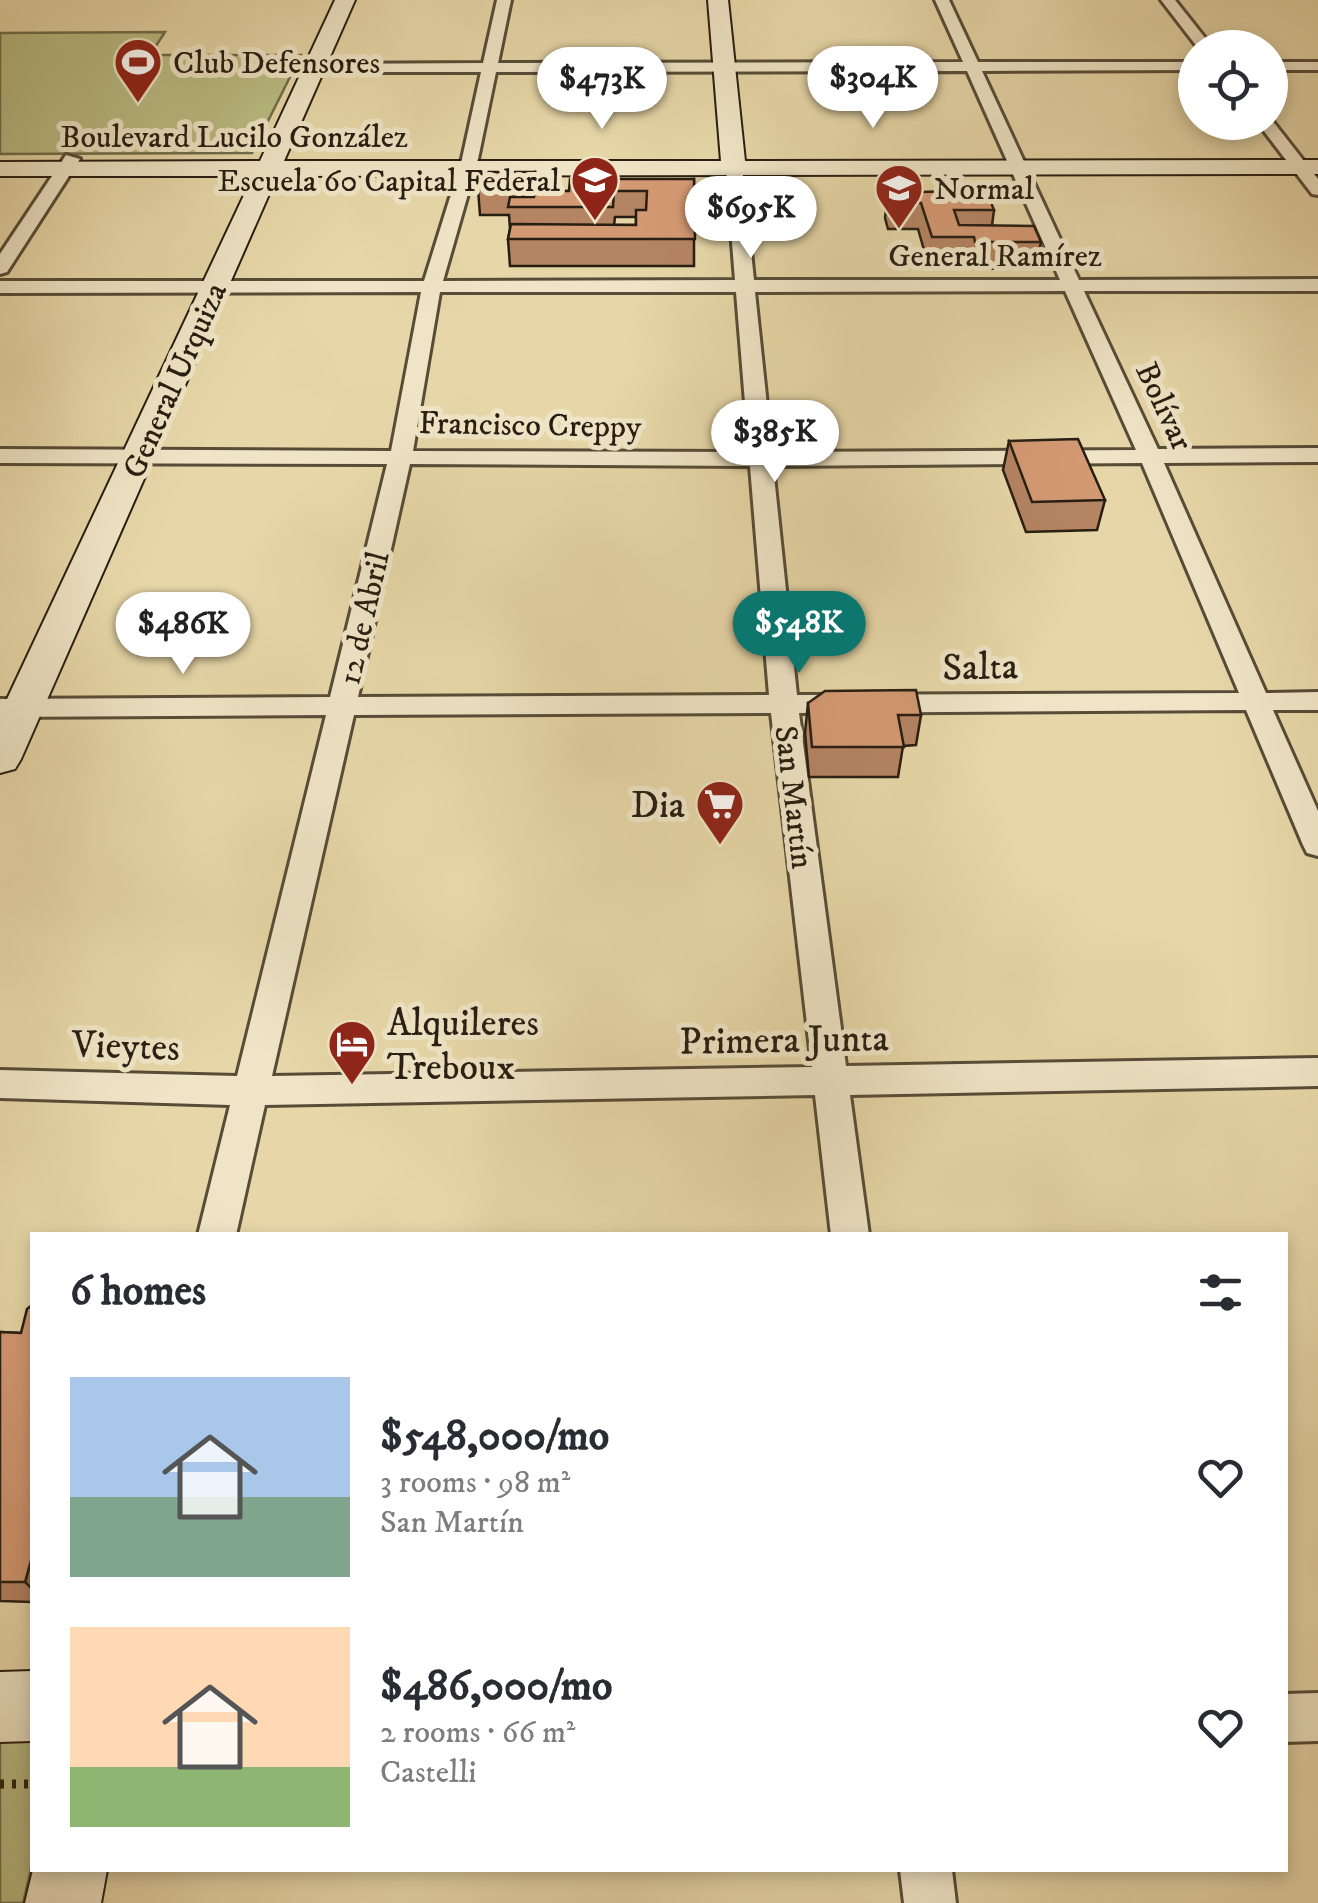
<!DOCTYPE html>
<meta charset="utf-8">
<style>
:root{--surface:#fff;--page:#f2f2f3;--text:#2b2b33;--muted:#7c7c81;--accent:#0f766e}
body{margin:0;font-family:"IM FELL DW Pica",serif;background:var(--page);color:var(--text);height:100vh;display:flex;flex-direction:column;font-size:38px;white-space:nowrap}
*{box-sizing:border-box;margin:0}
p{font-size:32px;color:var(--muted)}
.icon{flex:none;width:55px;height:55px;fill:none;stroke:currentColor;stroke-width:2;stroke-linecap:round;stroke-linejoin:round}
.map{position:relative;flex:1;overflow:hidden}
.sheet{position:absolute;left:30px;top:1232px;width:1258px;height:640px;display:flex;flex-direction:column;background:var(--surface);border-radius:0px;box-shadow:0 5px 15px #0003}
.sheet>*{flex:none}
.fabs{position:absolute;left:1178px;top:30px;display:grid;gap:20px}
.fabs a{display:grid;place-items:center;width:110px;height:110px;border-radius:50%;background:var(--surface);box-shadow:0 5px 15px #0003;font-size:50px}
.price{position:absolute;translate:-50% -85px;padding:0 22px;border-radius:35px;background:#fff;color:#222;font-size:32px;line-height:65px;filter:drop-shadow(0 2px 5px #0008)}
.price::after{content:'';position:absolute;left:50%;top:60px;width:30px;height:22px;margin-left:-15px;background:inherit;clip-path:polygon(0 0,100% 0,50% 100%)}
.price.selected{background:var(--accent);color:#fff}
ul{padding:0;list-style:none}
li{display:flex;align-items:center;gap:30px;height:250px;padding:0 40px}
li span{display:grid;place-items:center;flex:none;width:280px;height:200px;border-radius:0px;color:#555}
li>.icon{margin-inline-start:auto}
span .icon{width:120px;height:120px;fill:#fffc;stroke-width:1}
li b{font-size:42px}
h2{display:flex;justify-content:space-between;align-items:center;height:120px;padding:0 40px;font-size:42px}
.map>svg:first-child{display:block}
</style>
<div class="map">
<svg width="1318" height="1903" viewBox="0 0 1318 1903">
<rect width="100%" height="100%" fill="#e7d7a8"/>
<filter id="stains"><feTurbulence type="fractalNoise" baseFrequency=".002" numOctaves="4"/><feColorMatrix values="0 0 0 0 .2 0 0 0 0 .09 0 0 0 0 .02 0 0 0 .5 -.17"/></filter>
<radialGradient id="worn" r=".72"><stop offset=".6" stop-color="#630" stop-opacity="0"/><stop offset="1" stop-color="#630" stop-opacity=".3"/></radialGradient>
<path fill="#babd84" stroke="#706e4b" stroke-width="2.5" d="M165,32l-15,23h151l-49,98 -252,1v-121z
M0,1739h32v125l-9,39h-23z"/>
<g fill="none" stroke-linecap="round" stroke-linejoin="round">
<g stroke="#574c38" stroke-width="6">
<path id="street" d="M497,0h14l-13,63 465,-1 -28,-62h14l29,62h217v8l-213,1 97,209 239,-1v12h-234l74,158 160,-1v14l-154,1 102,230 52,-1v18h-45l45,101v45l-11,-3 -4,-8 -57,-135 -447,3 47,353 472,-8v28l-468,9 19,140h-38l-16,-140 -550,10 -29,130h-38l32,-130 -230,-7v-28l237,6 89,-361 -326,2v-18l330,-2 57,-233 -387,-1v-14l391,2 30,-159 -421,1v-12h424l38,-122 19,-87h-165l-7,-4 7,-4 167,-1zM967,71l93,209h-306l-12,-113 -8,-5 -8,5 9,113 -292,1 35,-122 18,-87zM1065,291l71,159 -364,2 -17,-160zM440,292h296l13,160 -336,-1zM1142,463l97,230 -442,2 -24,-229zM410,464l340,2 19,229 -411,2zM771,713l41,354 -540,9 82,-361z
M1161,0h14l38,48h-15z
M1270,62h48v8h-48z
M1271,119l47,60v16l-6,-1 -55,-72h13z
M66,155l14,4 -73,113 -7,2v-20z
M1318,1693v48l-33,1v-48z
M900,1870h52l4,33h-52z"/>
</g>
<g stroke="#271e12" stroke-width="4">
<path id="secondary" d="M335,0h20l-71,161h437l-13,-161h20l17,161 573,-1v14l-1041,2 -256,583 -6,10 -15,4v-59l253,-538h-253v-14l260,-1z
M32,1671v70l-32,1v-70z
M33,1870h74l-6,33h-76z"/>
</g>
<path stroke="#271e12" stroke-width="9" stroke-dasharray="4 8" stroke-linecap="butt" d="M0,1784h32"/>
<use href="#street" fill="#efe5c6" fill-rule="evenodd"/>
<use href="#secondary" fill="#efe5c6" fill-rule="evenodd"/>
</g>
<path fill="#b58463" stroke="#271e12" stroke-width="2.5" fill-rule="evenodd" d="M535,172l1,19h33l125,-12v87h-184l-2,-27 2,-10 -1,-14h-29l-2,-26zM615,217h21v8h-22z
M888,193l106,17 -2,16 49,16 -6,26 -64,1 -2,-5h-41l-10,-35h-30l-3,-11z
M1009,441l96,59 -8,30 -71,2 -23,-62z
M808,703l113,12 -5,30 -13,1 -5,31h-89l-4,-44z
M32,1305v297l-32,-1v-269l21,1z"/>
<path fill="#946b50" stroke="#271e12" stroke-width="2.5" d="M32,1557v32l-7,-7z"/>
<path fill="#d39973" stroke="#271e12" stroke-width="2.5" d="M481,172h54l-3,17h-54z
M570,179h124l1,60h-187l3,-15 125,1v-15h10l1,-19h-33l-1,16h-105l2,-10h24l1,-6h34z
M986,190l8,20h-40l5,15 75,1 7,16h-66l-1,-5h-42l-11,-34h-30l-3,-10z
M1078,439l27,61 -73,2 -23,-61z
M916,690l5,25h-23l6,32h-92l-4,-44 17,-12z
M32,1305v252l-7,25h-25v-250l21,1 6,-24z"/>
<defs>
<g id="stadium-pin" transform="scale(2.5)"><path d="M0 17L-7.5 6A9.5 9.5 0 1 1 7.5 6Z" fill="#8f2418" stroke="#efe5c6"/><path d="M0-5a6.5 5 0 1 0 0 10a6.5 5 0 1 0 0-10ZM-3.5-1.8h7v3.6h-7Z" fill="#fff"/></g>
<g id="school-pin" transform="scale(2.5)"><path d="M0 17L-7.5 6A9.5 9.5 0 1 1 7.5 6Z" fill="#8f2418" stroke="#efe5c6"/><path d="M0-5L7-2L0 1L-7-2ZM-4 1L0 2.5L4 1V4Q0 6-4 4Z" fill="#fff"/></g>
<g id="supermarket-pin" transform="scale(2.5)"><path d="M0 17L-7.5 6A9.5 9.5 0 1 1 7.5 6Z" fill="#8f2418" stroke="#efe5c6"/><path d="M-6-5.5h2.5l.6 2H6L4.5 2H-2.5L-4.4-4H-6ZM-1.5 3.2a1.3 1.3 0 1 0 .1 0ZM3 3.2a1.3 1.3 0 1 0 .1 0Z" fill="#fff"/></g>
<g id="hotel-pin" transform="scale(2.5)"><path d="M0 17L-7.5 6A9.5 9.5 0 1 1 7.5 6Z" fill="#8f2418" stroke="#efe5c6"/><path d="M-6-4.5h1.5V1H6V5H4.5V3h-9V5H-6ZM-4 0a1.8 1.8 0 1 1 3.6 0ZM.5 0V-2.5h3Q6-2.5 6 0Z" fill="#fff"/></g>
</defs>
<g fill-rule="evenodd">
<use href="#stadium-pin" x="138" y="62"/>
<use href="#school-pin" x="595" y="180"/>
<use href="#school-pin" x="899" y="188"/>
<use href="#supermarket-pin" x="720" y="804"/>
<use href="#hotel-pin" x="352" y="1044"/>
</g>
<g text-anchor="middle" stroke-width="10" stroke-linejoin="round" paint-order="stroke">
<g font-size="32" fill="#271e12" stroke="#efe5c6" text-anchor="start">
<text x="173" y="73">Club Defensores</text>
<text x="560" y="191" text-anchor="end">Escuela 60 Capital Federal</text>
<text x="934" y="199">Normal</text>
</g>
<g font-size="32" fill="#271e12" stroke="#efe5c6">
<text x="234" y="147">Boulevard Lucilo González</text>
<text x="995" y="266">General Ramírez</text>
<text transform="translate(174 380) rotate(-66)" y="11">General Urquiza</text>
<text transform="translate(1165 406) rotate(65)" y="11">Bolívar</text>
<text transform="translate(530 424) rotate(1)" y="11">Francisco Creppy</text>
<text transform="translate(363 618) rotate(-77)" y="11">12 de Abril</text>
<text transform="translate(795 797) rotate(83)" y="11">San Martín</text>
</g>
<g font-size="38" fill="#271e12" stroke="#efe5c6">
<text transform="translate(980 666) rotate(-1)" y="13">Salta</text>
<text transform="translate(784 1039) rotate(-1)" y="13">Primera Junta</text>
<text transform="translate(126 1045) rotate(2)" y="13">Vieytes</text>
</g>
<g font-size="38" fill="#271e12" stroke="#efe5c6" text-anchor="end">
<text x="685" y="817">Dia</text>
<text x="387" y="1035" text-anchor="start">Alquileres<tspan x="387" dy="44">Treboux</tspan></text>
</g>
</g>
<rect width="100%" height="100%" filter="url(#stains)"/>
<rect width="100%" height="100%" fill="url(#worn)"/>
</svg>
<div class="fabs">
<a><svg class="icon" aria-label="locate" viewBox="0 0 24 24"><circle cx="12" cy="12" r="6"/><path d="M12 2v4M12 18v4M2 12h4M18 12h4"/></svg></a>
</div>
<b class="price" style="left:873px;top:131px">$304K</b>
<b class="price" style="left:602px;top:132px">$473K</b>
<b class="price" style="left:751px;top:261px">$695K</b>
<b class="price" style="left:775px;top:485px">$385K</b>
<b class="price selected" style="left:799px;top:676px">$548K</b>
<b class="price" style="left:183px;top:677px">$486K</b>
<section class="sheet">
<h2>6 homes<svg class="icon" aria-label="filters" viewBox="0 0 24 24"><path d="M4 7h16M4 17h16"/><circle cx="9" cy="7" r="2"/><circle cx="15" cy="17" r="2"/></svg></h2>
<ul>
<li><span style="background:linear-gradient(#a9c7e8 60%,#7fa58c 0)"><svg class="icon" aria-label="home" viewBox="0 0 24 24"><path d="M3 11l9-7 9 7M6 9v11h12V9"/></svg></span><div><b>$548,000/mo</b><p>3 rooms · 98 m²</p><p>San Martín</p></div><svg class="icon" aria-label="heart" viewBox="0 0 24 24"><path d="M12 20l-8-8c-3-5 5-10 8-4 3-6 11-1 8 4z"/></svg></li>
<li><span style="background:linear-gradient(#ffd9b3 70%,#8fb573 0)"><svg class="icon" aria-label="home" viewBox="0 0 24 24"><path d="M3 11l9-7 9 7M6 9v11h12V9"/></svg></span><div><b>$486,000/mo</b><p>2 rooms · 66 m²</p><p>Castelli</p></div><svg class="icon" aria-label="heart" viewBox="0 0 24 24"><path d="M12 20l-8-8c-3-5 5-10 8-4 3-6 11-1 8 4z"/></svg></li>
</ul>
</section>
</div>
